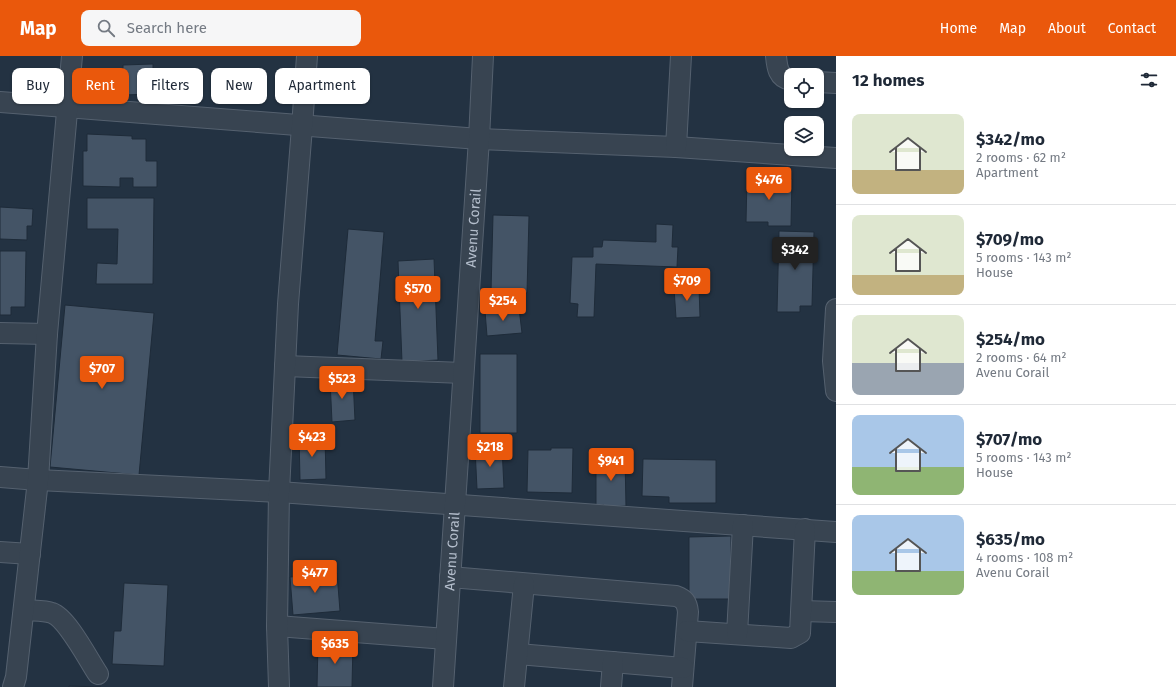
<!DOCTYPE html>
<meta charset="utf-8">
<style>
:root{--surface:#fff;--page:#f6f6f7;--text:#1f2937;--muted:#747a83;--line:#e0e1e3;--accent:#ea580c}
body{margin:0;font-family:"Fira Sans",sans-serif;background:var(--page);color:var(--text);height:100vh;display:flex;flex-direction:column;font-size:15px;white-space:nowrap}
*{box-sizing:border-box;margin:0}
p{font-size:13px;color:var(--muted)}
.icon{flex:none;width:22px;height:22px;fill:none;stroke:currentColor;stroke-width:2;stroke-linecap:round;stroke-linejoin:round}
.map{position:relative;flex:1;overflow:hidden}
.panel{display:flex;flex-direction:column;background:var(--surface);width:340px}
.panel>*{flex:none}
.top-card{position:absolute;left:12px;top:12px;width:380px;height:36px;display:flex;gap:8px}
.tools{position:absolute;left:784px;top:12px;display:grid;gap:8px}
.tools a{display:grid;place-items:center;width:40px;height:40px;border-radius:8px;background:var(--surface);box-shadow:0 1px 3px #0004;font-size:20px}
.price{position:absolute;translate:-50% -34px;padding:0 9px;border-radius:4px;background:var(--accent);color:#fff;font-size:13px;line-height:26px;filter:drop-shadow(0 1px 2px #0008)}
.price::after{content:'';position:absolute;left:50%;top:24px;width:12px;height:9px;margin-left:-6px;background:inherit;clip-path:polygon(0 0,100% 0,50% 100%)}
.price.on{background:#222;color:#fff}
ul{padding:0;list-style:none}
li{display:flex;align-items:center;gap:12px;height:100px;padding:0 16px}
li+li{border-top:1px solid var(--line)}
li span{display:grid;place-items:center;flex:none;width:112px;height:80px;border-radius:8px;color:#555}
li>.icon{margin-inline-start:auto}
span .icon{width:48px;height:48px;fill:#fffc;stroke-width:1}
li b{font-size:17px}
h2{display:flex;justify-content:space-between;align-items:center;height:48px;padding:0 16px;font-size:17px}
.chip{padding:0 14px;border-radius:8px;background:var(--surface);box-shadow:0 1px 3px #0004;font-size:14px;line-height:36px}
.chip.on{background:var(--accent);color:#fff}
header{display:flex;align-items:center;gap:24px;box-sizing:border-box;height:56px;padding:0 20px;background:var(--accent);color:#fff}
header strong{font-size:19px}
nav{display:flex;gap:22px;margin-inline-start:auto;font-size:14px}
.search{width:280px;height:36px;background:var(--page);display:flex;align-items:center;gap:10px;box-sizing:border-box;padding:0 14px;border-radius:8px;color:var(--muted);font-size:15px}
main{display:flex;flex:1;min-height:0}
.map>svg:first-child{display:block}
</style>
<header>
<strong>Map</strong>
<div class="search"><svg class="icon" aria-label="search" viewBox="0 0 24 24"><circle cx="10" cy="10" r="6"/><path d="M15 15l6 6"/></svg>Search here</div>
<nav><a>Home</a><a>Map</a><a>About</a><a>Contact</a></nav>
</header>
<main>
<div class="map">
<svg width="836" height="631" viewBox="0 0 836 631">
<rect width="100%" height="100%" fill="#233242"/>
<path fill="#445466" stroke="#1e2b39" d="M153,8v30l-30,1v-30z
M87,78l45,2v3h14v22h11v26h-24v-9h-13v9l-37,-1v-35h4z
M747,122l45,1 -1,47h-23v-4h-22z
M87,142h67l-1,86h-57l1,-21 20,1 1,-35h-31z
M0,151l33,2 -1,17h-5v14l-27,-1z
M493,159l36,1 -2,77 -36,-1z
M656,168l17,1 -1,22h6l-1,20 -81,-3 -2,53h-17l1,-13 -8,-1 2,-46h21v-10h9l1,-7 53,2z
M348,173l36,3 -9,109h8l-2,18 -44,-4z
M779,175l35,1 -2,74h-12v6h-23z
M0,195h26l-1,56h-14v8h-11z
M434,203l4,101 -36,2 -4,-101z
M699,231l1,30 -24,1 -2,-30z
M65,249l89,8 -15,162 -89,-8z
M519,252l3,25 -35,3 -2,-25z
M480,298h37v79h-37z
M353,323l2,41 -23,2 -2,-42z
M299,380h26l1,43 -26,1z
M502,391l2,41 -27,1 -2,-41z
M551,392h22l-1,45 -45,-1 1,-42h23z
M625,402l1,48 -22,1v-2h-8v-46z
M643,403l73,1v43h-47v-6l-27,-1z
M731,480v63h-42v-62z
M337,517l3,38 -47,4 -3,-38z
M124,527l44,2 -4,81 -52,-2 2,-33h7z
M318,587h35l-1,44h-35z
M69,630l32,1h-32z"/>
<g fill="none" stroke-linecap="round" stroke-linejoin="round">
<g stroke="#55616f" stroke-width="22">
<g id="minor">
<path d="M776,0c1,11 2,22 15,24"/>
<path d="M817,26l19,1"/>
<path d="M0,46l479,37 197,8 160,11"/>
<path d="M676,91l5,-91"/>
<path d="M836,253l-3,52 3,30"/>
<path d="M0,277l47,1"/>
<path d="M285,310l178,7"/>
<path d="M0,421l38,3 241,12 557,40"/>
<path d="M0,496l30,2"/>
<path d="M450,521l226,19c8,3 11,6 12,16l-6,75"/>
<path d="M24,554c8,1 20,0 28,3 15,5 36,46 46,61"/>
<path d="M802,555l34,1"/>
<path d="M277,570l169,13"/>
<path d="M687,575l104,7 9,-5 5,-104"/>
<path d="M737,578l6,-109"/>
<path d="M518,598l165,14"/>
<path d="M13,631l3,-10 22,-197 9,-146 25,-278"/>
<path d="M279,631l-2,-61 2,-134 9,-188 14,-177 5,-71"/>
<path id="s1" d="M443,631l36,-548 4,-83"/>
<path d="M514,631l10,-103"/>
<path d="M611,631l2,-25"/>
</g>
</g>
<use href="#minor" stroke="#384451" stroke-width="20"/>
</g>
<g text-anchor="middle" stroke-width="4" stroke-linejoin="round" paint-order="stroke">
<g font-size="14" fill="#b4becc" stroke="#1c2937">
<text dy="5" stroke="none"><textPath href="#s1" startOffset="460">Avenu Corail</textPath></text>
<text dy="5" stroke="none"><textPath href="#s1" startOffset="136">Avenu Corail</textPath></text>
</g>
</g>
</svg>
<div class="tools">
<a><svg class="icon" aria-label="locate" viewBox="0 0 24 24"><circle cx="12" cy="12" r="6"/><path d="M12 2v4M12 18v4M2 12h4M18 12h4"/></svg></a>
<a><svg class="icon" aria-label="layers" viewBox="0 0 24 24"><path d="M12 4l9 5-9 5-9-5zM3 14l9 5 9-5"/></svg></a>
</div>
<b class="price" style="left:769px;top:145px">$476</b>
<b class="price on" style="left:795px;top:215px">$342</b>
<b class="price" style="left:687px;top:246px">$709</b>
<b class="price" style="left:418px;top:254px">$570</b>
<b class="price" style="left:503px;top:266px">$254</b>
<b class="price" style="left:102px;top:334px">$707</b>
<b class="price" style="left:342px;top:344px">$523</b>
<b class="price" style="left:312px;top:402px">$423</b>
<b class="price" style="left:490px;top:412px">$218</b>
<b class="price" style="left:611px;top:426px">$941</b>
<b class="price" style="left:315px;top:538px">$477</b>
<b class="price" style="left:335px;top:609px">$635</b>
<div class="top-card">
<a class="chip">Buy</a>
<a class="chip on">Rent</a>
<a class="chip">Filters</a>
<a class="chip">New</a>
<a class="chip">Apartment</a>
</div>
</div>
<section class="panel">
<h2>12 homes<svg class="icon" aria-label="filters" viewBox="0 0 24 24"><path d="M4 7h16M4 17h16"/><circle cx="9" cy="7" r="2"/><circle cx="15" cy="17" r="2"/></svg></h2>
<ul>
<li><span style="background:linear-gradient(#dfe7d0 70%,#c2b280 0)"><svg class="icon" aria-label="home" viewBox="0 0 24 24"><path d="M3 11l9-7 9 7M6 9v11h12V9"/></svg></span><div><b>$342/mo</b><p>2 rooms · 62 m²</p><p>Apartment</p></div></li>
<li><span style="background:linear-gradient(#dfe7d0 75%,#c2b280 0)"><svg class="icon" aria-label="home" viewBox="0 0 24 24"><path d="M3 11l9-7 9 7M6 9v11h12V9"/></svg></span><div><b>$709/mo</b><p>5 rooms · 143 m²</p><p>House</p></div></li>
<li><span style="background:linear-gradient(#dfe7d0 60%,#9aa5b1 0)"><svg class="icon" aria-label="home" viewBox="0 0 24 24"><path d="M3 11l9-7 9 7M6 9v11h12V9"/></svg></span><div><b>$254/mo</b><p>2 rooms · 64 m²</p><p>Avenu Corail</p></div></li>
<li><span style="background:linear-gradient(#a9c7e8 65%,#8fb573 0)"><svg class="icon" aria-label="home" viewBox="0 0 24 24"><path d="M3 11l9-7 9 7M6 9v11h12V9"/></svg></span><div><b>$707/mo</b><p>5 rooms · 143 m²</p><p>House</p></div></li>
<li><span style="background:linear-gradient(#a9c7e8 70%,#8fb573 0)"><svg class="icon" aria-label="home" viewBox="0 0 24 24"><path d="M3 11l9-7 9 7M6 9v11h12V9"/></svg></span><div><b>$635/mo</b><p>4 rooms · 108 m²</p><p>Avenu Corail</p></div></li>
</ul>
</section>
</main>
